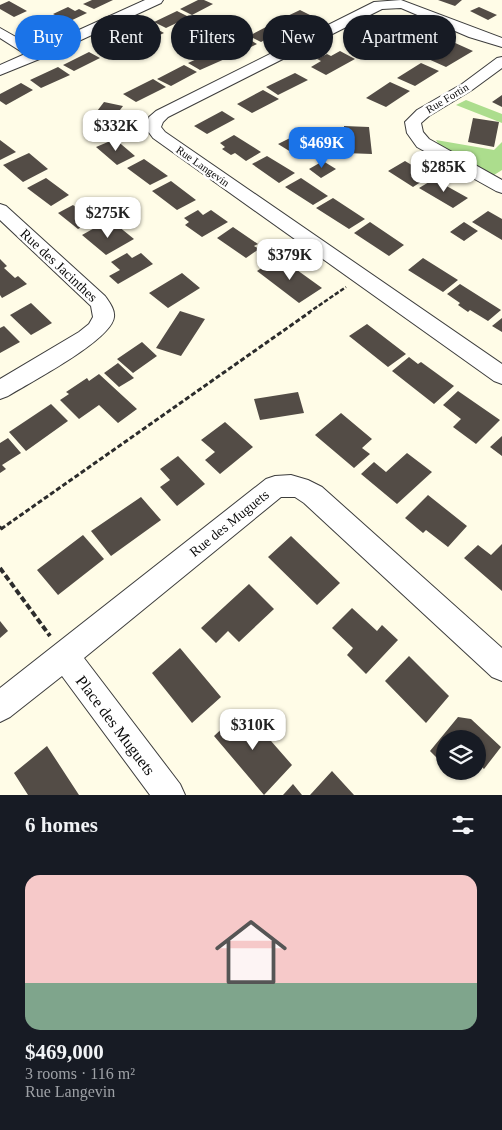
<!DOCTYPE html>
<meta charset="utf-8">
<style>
:root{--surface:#171b24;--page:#20242c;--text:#f1f3f6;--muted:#9ea1a6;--accent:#1a73e8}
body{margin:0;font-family:"Times New Roman",serif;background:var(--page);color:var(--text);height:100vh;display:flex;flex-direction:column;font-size:19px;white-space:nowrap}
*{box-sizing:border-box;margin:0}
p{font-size:16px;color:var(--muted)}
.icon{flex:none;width:28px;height:28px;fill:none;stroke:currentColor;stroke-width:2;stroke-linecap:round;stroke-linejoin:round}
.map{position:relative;height:795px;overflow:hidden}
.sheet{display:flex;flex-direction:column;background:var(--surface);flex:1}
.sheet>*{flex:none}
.hud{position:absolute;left:15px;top:15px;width:472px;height:45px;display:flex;gap:10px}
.tools{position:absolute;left:436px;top:730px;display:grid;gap:10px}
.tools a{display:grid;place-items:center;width:50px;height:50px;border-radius:50%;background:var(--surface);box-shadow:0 1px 4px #0004;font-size:25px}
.price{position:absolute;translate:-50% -42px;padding:0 11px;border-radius:10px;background:#fff;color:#222;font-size:16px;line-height:32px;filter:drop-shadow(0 1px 2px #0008)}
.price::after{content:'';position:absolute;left:50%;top:30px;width:15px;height:11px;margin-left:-8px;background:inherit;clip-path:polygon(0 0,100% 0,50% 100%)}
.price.active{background:var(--accent);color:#fff}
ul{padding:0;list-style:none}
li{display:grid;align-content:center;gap:10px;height:265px;padding:0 25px}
li span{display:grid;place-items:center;height:155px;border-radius:15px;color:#555}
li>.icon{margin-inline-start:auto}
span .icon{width:90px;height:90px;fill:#fffc;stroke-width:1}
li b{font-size:21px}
h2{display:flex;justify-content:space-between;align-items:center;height:60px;padding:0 25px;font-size:21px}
.chip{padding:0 18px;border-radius:22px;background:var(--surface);box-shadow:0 1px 4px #0004;font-size:18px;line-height:45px}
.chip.active{background:var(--accent);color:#fff}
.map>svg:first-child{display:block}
</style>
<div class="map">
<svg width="502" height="795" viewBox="0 0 502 795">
<rect width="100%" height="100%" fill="#fffce7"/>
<path fill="#acdd8d" d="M466,100l36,14v9l-46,-18z
M436,140l58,10 8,-8v28l-8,5 -55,-30z"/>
<path fill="#534c46" d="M92,0h21l-19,9 -11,-5z
M198,0h6l9,4 -21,11 -12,-6z
M438,0h24l-7,6z
M9,1l18,10 -13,6 -14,-8v-4z
M68,7l7,4 4,-2 8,4 -19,9 -15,-8z
M479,7l18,8 -9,5 -18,-9z
M300,10l14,7 -23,11 -14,-7z
M177,11l12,6 -23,11 -12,-6z
M39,17l7,4 6,-3 11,6 -20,9 -17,-10z
M398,20l19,9 -12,7 -19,-10z
M148,24l16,9 -15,7 -4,-2 -9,4 -12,-7 8,-3 -3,-2z
M266,27l12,6 -17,9 -12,-6z
M374,32l13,6 -22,13 -14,-7z
M244,36l13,8 -25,12 -14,-8z
M121,39l11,5 -27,13 -10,-6z
M453,42l20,9 -27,16 -20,-9z
M214,51l13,7 -27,12 -12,-7z
M340,51l15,8 -29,16 -15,-8 10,-6 -4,-2 10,-5 4,2z
M89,52l11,6 -26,13 -11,-6z
M421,63l18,8 -24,15 -18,-8z
M184,65l13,7 -26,14 -14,-7z
M58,67l12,8 -29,13 -11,-8z
M295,73l13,7 -30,15 -12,-8z
M153,79l13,8 -30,15 -13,-8z
M390,82l20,9 -24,16 -20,-9z
M21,83l12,7 -27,15 -6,-4v-7z
M263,90l16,9 -27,14 -15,-9z
M502,95v12l-10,-5z
M104,102l19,4 -15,20 -20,-3z
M222,111l13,8 -28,15 -13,-8z
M473,118l26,4 -5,25 -26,-5z
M344,126l25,1 3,27 -27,-1z
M234,135l27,17 -15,9 -11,-8 -4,2 -9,-6 3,-2 -5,-4z
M290,138l12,8 -11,6 -13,-8z
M115,139l20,17 -18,9 -21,-18z
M0,140l16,12 -16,8z
M29,153l19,16 -25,13 -20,-17z
M267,156l28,17 -16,10 -27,-19z
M144,159l24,17 -18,9 -23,-17z
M323,161l13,8 -15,9 -12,-9z
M405,161l25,15 -17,11 -25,-16z
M46,178l23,17 -18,11 -24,-18z
M301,178l27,18 -15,9 -28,-18z
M434,179l34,19 -15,10 -34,-20z
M171,181l25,19 -19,10 -25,-19z
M333,198l32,21 -16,10 -33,-21z
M93,202l14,11 -29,16 -20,-16 15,-8 6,5z
M198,210l5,5 8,-5 17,12 -26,15 -17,-12 4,-3 -5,-4z
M488,211l14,8v21l-30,-18z
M370,222l34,23 -15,11 -35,-23z
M464,222l14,9 -14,10 -14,-9z
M98,226l8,7 12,-7 16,13 -28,16 -24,-20z
M233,227l25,17 -4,2 5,3 -13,9 -29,-20z
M127,253l5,5 9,-5 12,11 -35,20 -9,-8 11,-6 -9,-8z
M423,258l35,22 -15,12 -35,-22z
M0,259l7,7 -3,2 11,10 3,-2 9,8 -25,14 -2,-3z
M275,259l18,13 4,-2 25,18 -23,15 -42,-32z
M182,273l18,15 -32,20 -19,-15z
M460,284l41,26 -13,11 -18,-11 -2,2 -10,-7 2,-2 -13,-9z
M31,303l21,20 -21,12 -21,-20z
M180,311l25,8 -24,37 -25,-8z
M502,318v14l-10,-6z
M367,324l39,30 -18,13 -39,-31z
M4,326l16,16 -20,11v-25z
M142,342l15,14 -24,17 -16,-14z
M409,357l9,7 3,-2 33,24 -20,18 -42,-33z
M118,363l16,15 -15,9 -15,-14z
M99,374l38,35 -19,14 -19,-18 -20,14 -19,-19 9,-6 -3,-2 21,-14 2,3z
M458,391l42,29 -24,24 -23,-17 8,-8 -18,-14z
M298,392l6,21 -44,7 -6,-21z
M51,404l17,17 -42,30 -17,-19z
M341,413l31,26 -10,9 8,6 -16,14 -39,-33z
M225,422l28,25 -33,27 -15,-14 10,-8 -14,-12z
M502,436v20l-12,-9z
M8,438l13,15 -19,12 4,4 -6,4v-30z
M407,453l25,19 -35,32 -36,-30 13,-12 12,10z
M178,456l27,28 -28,22 -17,-19 10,-7 -10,-11z
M428,495l39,31 -19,21 -22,-17 -3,3 -18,-15z
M141,497l20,23 -50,36 -20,-25z
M83,535l21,24 -46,36 -21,-25z
M291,536l49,47 -23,22 -49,-48z
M502,544v47l-38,-33 14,-13 13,10z
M249,584l25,25 -35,33 -11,-11 -12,12 -15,-15z
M352,608l25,23 5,-6 16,15 -32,34 -19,-19 6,-7 -21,-20z
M0,621l8,10 -8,7z
M180,648l41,49 -29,26 -40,-50z
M409,656l40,40 -23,27 -41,-42z
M243,709l49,56 -28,30 -50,-59z
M458,717l13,2 30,28 -17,22 -6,-6v-24h-33v27l-15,-15z
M47,746l32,49h-51l-14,-22z
M332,771l22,24h-44z
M293,784l9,11h-19z"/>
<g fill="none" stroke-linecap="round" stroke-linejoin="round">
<g stroke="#3d3d3d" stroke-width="2">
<path id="minor" d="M145,0h18l-2,3 -119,55 -42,17v-10l25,-11 -25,-16v-10l37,21z
M401,0l101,38v9l-33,-10 -68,-29 -19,1 -214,108 -5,5 -2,5 4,5 337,232v20l-8,-3 -341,-243 -8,-11 4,-10 7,-6 218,-109z
M502,57v11l-30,22 -43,26 -8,7 2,9 6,7 73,41v13l-6,-2 -79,-44 -10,-14 -2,-11 12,-12 45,-26 35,-26z
M0,204l6,2 99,90c4,6 10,13 9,21 -2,23 -85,66 -106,79l-8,3v-20l79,-47 10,-8 4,-7 -2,-11 -91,-86z
M291,475l17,5 14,7 180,161v33l-10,-4 -188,-174 -9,-6h-14l-197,161 96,126 5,11h-35l-88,-119 -52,41 -10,5v-34l266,-209 9,-3z"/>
</g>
<path stroke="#2c2c2c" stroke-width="2.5" stroke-dasharray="4.5 2" stroke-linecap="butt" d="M308,313l38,-26"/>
<path stroke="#2c2c2c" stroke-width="3" stroke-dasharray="5 2.5" stroke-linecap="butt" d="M1,529l309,-217"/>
<path stroke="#2c2c2c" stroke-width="4" stroke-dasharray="6 3" stroke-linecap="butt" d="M0,529l2,-2
M0,568l50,68"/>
<use href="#minor" fill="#fff" fill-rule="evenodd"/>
</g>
<g text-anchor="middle" stroke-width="5" stroke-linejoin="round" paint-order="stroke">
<g font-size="11" fill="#0a0a0a" stroke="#fff">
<text transform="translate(447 98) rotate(-31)" y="4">Rue Fortin</text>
<text transform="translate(203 166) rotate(35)" y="4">Rue Langevin</text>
</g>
<g font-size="14" fill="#0a0a0a" stroke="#fff">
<text transform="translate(59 265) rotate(43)" y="5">Rue des Jacinthes</text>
<text transform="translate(229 523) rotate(-39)" y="5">Rue des Muguets</text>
</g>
<g font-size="16" fill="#0a0a0a" stroke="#fff">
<text transform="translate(116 725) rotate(53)" y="6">Place des Muguets</text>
</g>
</g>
</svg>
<div class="tools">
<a><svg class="icon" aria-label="layers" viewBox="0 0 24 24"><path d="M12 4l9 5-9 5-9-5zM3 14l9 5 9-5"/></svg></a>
</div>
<b class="price" style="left:116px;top:152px">$332K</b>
<b class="price active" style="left:322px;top:169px">$469K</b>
<b class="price" style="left:444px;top:193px">$285K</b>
<b class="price" style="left:108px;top:239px">$275K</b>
<b class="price" style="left:290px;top:281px">$379K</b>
<b class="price" style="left:253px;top:751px">$310K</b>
<div class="hud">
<a class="chip active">Buy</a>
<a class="chip">Rent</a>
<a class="chip">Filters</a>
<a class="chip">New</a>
<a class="chip">Apartment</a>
</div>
</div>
<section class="sheet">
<h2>6 homes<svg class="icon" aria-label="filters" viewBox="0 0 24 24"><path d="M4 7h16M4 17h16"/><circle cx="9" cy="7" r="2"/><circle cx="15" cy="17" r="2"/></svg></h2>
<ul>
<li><span style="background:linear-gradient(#f6c9c9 70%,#7fa58c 0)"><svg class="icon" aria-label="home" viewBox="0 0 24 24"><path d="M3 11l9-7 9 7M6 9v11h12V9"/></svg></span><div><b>$469,000</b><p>3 rooms · 116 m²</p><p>Rue Langevin</p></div></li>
</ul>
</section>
